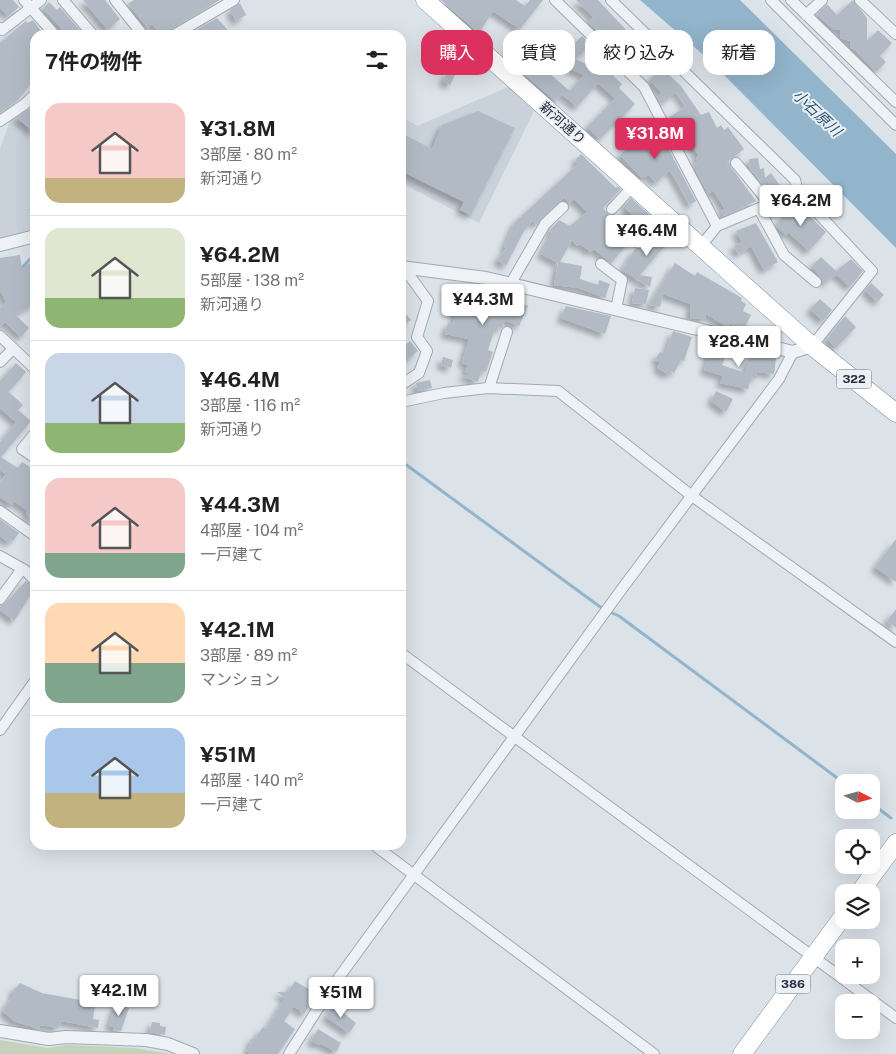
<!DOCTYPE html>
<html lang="ja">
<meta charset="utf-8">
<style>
:root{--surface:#fff;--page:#f2f2f2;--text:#202124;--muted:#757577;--line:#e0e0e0;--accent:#dc315f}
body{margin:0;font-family:"Public Sans","Noto Sans JP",sans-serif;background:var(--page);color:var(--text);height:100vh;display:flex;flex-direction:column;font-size:19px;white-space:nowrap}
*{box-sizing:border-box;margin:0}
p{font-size:16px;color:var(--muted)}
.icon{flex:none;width:28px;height:28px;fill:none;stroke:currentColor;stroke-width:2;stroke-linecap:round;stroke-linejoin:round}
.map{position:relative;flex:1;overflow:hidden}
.panel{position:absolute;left:30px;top:30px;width:376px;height:820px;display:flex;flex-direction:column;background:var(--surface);border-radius:15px;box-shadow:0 5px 20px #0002}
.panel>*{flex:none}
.guide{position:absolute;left:421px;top:30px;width:399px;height:45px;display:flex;gap:10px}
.needle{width:32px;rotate:96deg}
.tools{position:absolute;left:835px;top:774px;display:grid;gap:10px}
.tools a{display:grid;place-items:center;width:45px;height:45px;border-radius:10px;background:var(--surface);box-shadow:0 5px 20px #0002;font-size:25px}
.price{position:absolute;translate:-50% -42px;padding:0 11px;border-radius:5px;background:#fff;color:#222;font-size:16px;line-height:32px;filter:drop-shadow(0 1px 2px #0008)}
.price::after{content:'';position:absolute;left:50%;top:30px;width:15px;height:11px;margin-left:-8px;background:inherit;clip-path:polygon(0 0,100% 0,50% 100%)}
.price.selected{background:var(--accent);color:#fff}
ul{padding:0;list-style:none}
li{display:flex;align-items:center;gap:15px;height:125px;padding:0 15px}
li+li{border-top:1px solid var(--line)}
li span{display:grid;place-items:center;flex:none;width:140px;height:100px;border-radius:15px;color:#555}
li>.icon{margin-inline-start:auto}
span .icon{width:60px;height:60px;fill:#fffc;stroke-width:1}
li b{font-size:21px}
h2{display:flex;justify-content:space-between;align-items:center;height:60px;padding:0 15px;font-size:21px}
.tag{padding:0 18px;border-radius:15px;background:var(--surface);box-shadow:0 5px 20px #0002;font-size:18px;line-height:45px}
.tag.selected{background:var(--accent);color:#fff}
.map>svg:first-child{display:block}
</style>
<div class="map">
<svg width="896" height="1054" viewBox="0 0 896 1054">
<defs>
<filter id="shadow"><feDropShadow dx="-4.5" dy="4.5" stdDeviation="2.5" flood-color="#0004"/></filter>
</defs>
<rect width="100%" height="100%" fill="#dbe2e8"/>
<path fill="#c9d1da" d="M508,87l26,24 -55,112 -78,-40v-67l16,10z
M35,97v133l-35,9v-90l11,-31z"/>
<path fill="#c4d2bc" d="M0,1040l47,8 20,-3 68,3 37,6h-172z"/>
<path fill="#92b5cc" d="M640,0h100l156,154v94l-188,-189z"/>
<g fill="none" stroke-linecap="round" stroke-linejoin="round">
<path stroke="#92b5cc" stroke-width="3" d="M21,269l9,-10 5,9
M401,461l202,148 16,7 225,167
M871,803l20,15"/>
</g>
<path fill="#b2bbc5" filter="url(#shadow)" d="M0,0h13l6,7 -11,9 -8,-9z
M83,0h22l15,19 -12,11z
M134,0h86l-49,29 -4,6h-6l-9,-11 -4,4 -20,-24z
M441,0h75l9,6 5,-6h13l-23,29 -27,-18 -14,22z
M576,0h22l49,52 -12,13 -7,-7 -2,2 -35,-35 -2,-3 4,-5z
M853,0l14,18v23l11,-11 14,13 -12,13 6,6 -10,10 -20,-21 -6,-4v-6l-10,-3v-8h-6l-17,-16 10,-10 10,11z
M49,2l8,8 3,-3 24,28h-17l-24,-27z
M240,3l6,12 -10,6 -6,-11z
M217,18l15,17h-38l2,-5z
M33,20l11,15h-9v44l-17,21 -18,13v-70l26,-22 2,2z
M531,35l17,14 9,-6 10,7 15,-14 9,9 -16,14 16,7 8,-4 23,22 -3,4 16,16 -35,35 -13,-12 28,-29 -17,-15 -21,24 -15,-13 -6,7 -40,-34 -9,-18 8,-5 55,47 14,-16 -68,-31z
M662,68l19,18 20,29 8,-3 8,16 4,-3 3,5 4,-3 16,22 -18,14 3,-1 2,5 25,34 -32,15 -3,-5 4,-2 -10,-16 -2,-2 -5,3 -15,-29 5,-4 -2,-3 3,-2 -22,-33 -2,2 -5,-8 16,-11 -10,-14 -15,12 -4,-7 5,-4 -12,-13z
M448,71l7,4 -5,10 -7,-4z
M29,109l6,5v19l-18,-15z
M478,111l37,17 -44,87 -11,-5 4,-8 -63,-31v-38l31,16 10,-24z
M655,123l41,78 -6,4 -20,-35 -14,13 -7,-8 -7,3 -22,-23 24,-21 -1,-1 5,-6 2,2z
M581,154l35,34 1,-2 4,3 -18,19 5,6 5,2 22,20 -24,27 -17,-14 -3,3 -11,-8 -3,2 -5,-6 -12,22 22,4 -2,13 18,6 1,-5 11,4 -5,14 -26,-10 -25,-3 4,-22 -17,-9 11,-22 -3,-1 10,-11 11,6 17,-14 -13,-13 -4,4 -6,-5 -28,27 -3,-4 -8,8 -19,37 -9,-6 9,-12 -2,-1 11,-25 63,-58 -3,-4z
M758,158l2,11 4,-1 1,10 6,-5 13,18 -12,5 -22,-27 -1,-10z
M631,198l21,19 -9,9 -18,-18v-3z
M797,204l29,28 -17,19 -21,-19 -2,3 -11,-10z
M756,223l22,39 -14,8 -13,-24 -13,8 -4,-8 8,-4 -6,-11z
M662,226l11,10 -33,39 12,2 -2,10 -28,-17 13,-21h6l5,-4 3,2 7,-7 -3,-4z
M20,255l2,13 8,-5 5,8v33l-20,10 14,14 -8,9 -16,-15 -5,5v-19l6,-6 -6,-12v-32z
M821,257l15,14 15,-12 12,12 -13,16 -14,-13 -11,9 -13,-17z
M675,263l20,13 2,-4 45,26 -1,3 5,3 -3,7 8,4 -8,16 -13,-7 -2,3 -22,-13 -1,5 -15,-1 1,-14 -28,-10 -3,13 -11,-2z
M871,283l13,12 -7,7 -12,-12z
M474,285l11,2 43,19 -9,20 -14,-6 -3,8 -4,-1 -2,5 -2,-1 -6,19 5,2 -7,20 -5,-1 -3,11 -17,-6 10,-2 -6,-2 3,-7 -6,-2 7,-24 -24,-5 3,-11 5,1 4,-22 13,2z
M635,288l14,2 -3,14 -14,-1z
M820,299l12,11 -9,11 -13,-12z
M566,306l45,10 -6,18 -44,-16z
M401,308l10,12 -10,8z
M845,316l11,11 -20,21 -9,-9z
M673,331l19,6 -8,24 -3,-1 -7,13 -3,-2 -2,4 -12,-7 3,-6 -5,-2 5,-8 5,2z
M410,341l8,10 -17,14v-17z
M712,347l15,5 -5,13 23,8 4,-16 4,1 1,-5 22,5 -2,16 -17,-2 -1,7 -5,-2 -3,12 -28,-6 3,-7 -19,-6z
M443,357l10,3 -2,8 -10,-3z
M16,363l10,9 -17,20 14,13 -5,5 13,11 -30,36 17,11 4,-6 13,8v51l-9,-7 2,-3 -14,-10 -2,4 -12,-8v-15l6,-8 -6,-4v-28l16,-20 -16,-14v-27z
M430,380l2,8 -14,3 -2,-8z
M716,391l17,8 -7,13 -15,-11z
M0,519l19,14 -6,8 -2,-2 -2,4 -9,-7z
M896,539v43l-21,-15z
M26,581l9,7 -21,33 -14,-11v-4l5,-3z
M896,609v19l-9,-7z
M295,981l22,13 -13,20 -10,-8 -10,15 11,8 -17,25h-27l-4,-3 4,-7 -1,-4 6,-3 7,-10 3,2 19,-31 -8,-6h11z
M20,983l22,10 44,8 9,4 -2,14 6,1 -1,8 -37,-7 -2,7 -19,-3 -1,4 -25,-8 -11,-10 11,-17 -2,-2z
M116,1004l13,4 -8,23 -8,-1 1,-3 -5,-1z
M334,1005l22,18 -7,10 -23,-16z
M152,1022l8,1v3l6,1 -1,8 -15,-3z
M318,1029l23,14 -5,9 -16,-9 -1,2 -8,-4z"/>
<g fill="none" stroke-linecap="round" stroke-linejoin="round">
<g stroke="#a0a9b2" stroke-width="12">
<path id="minor" d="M24,0l31,35
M63,0l30,35
M115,0l28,35
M555,0l89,87 73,139
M611,0l184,180 3,12 74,79 -60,75
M771,0l125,125
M791,0l105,102
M860,0l36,34
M806,15l16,-15
M0,28l2,2 39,-30
M174,35l60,-35
M0,121l25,-17 10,-10
M736,163l34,41
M612,209l21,-23
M759,209l25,46 32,27
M638,243l26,-30
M701,246l16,-20 81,-34
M601,264l21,16 -6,29
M511,283l34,-59 18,-17
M0,336l35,33
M0,362l13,-13
M401,385l18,-12 8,-22 -10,-14 11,-36 -24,-33
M489,388l18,-56
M401,402l43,-9 44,-5 70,3 134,105 204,146
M35,433l-13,16 13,9
M0,511l35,25
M0,556l25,14 10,11
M0,599l22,-30
M401,653l495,365
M0,730l35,-49
M374,845l280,209
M289,1054l40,-63 295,-405 155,-207 14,-27"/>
</g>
<g stroke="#a0a9b2" stroke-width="14">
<path id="tertiary" d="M0,245l35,-9
M401,267l85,11 307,74 19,-6
M0,1031l49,8 17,-2 80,3 22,4 25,10"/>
</g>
<g stroke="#8191a0" stroke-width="19">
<path id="trunk" d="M425,0l387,346 84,67
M860,892l36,-49
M742,1054l102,-139"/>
</g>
<use href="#minor" stroke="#eef2f6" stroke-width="10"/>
<use href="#tertiary" stroke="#eef2f6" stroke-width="12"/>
<use href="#trunk" stroke="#fff" stroke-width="18"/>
</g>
<g text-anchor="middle" stroke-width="4" stroke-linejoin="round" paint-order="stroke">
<g fill="#ebf0f5" stroke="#606a76" stroke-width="1">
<rect x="836.5" y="369.5" width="35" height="19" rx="4"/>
<rect x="775.5" y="974.5" width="35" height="19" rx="4"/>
</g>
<g font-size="12" font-weight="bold" fill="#24313f">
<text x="854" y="383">322</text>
<text x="793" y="988">386</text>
</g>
<g font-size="14" fill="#24313f" stroke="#ebf0f5">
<text transform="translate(563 123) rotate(42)" y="5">新河通り</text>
</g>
<g font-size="15" font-style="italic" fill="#2a5677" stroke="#ebf0f5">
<text transform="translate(817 113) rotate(43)" y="5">小石原川</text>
</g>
</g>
</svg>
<div class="tools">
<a><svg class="needle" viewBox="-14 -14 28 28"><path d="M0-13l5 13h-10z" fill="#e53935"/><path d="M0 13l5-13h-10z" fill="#757577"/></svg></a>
<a><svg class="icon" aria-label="locate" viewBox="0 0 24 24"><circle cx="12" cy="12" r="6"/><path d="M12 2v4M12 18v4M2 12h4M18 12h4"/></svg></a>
<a><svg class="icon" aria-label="layers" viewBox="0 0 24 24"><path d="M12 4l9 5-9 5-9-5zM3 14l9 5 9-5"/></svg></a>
<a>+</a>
<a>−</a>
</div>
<b class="price selected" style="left:655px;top:160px">¥31.8M</b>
<b class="price" style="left:801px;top:227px">¥64.2M</b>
<b class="price" style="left:647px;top:257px">¥46.4M</b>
<b class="price" style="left:483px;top:326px">¥44.3M</b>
<b class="price" style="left:739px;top:368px">¥28.4M</b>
<b class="price" style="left:119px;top:1017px">¥42.1M</b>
<b class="price" style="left:341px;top:1019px">¥51M</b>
<div class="guide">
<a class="tag selected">購入</a>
<a class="tag">賃貸</a>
<a class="tag">絞り込み</a>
<a class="tag">新着</a>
</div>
<section class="panel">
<h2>7件の物件<svg class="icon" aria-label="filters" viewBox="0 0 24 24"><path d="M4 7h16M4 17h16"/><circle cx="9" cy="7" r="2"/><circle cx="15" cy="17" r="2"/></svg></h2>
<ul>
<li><span style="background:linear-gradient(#f6c9c9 75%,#c2b280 0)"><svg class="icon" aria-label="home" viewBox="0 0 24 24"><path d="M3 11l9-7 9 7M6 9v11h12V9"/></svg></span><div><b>¥31.8M</b><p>3部屋 · 80 m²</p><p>新河通り</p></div></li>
<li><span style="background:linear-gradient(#dfe7d0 70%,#8fb573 0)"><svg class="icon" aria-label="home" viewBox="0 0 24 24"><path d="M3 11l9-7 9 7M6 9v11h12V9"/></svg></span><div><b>¥64.2M</b><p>5部屋 · 138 m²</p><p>新河通り</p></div></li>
<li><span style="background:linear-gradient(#c9d6e8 70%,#8fb573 0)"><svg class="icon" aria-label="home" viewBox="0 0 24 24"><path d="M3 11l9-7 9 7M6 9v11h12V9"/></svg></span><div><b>¥46.4M</b><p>3部屋 · 116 m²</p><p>新河通り</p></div></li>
<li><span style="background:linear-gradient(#f6c9c9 75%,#7fa58c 0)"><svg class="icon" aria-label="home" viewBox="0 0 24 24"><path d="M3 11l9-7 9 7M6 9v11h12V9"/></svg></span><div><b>¥44.3M</b><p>4部屋 · 104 m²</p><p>一戸建て</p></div></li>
<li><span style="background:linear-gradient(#ffd9b3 60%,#7fa58c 0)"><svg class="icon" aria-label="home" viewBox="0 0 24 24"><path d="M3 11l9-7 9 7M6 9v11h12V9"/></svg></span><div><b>¥42.1M</b><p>3部屋 · 89 m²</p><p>マンション</p></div></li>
<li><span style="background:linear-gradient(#a9c7e8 65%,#c2b280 0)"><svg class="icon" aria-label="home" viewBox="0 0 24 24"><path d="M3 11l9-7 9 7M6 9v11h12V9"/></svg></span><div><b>¥51M</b><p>4部屋 · 140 m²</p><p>一戸建て</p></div></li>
</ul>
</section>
</div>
